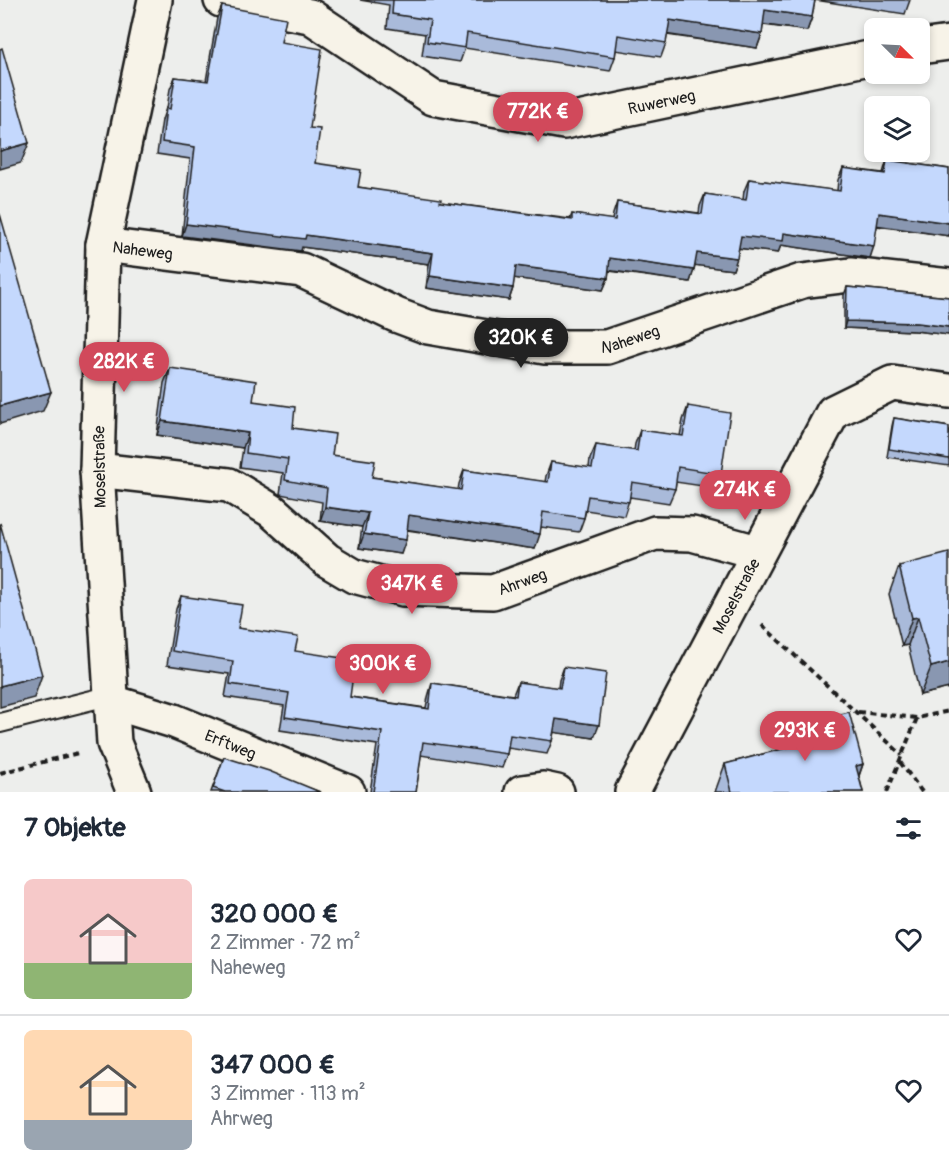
<!DOCTYPE html>
<html lang="de">
<meta charset="utf-8">
<style>
:root{--surface:#fff;--page:#f6f6f7;--text:#1f2937;--muted:#747a83;--line:#e0e1e3;--accent:#d1495b}
body{margin:0;font-family:Pangolin,sans-serif;background:var(--page);color:var(--text);height:100vh;display:flex;flex-direction:column;font-size:22px;white-space:nowrap}
*{box-sizing:border-box;margin:0}
p{font-size:20px;color:var(--muted)}
.icon{flex:none;width:33px;height:33px;fill:none;stroke:currentColor;stroke-width:2;stroke-linecap:round;stroke-linejoin:round}
.map{position:relative;height:792px;overflow:hidden}
.details{display:flex;flex-direction:column;background:var(--surface);flex:1}
.details>*{flex:none}
.needle{width:39px;rotate:114deg}
.controls{position:absolute;left:864px;top:18px;display:grid;gap:12px}
.controls a{display:grid;place-items:center;width:66px;height:66px;border-radius:9px;background:var(--surface);box-shadow:0 3px 9px #0003;font-size:30px}
.price{position:absolute;translate:-50% -51px;padding:0 14px;border-radius:21px;background:var(--accent);color:#fff;font-size:20px;line-height:39px;filter:drop-shadow(0 2px 3px #0008)}
.price::after{content:'';position:absolute;left:50%;top:36px;width:18px;height:14px;margin-left:-9px;background:inherit;clip-path:polygon(0 0,100% 0,50% 100%)}
.price.current{background:#222;color:#fff}
ul{padding:0;list-style:none}
li{display:flex;align-items:center;gap:18px;height:150px;padding:0 24px}
li+li{border-top:2px solid var(--line)}
li span{display:grid;place-items:center;flex:none;width:168px;height:120px;border-radius:9px;color:#555}
li>.icon{margin-inline-start:auto}
span .icon{width:72px;height:72px;fill:#fffc;stroke-width:1}
li b{font-size:26px}
h2{display:flex;justify-content:space-between;align-items:center;height:72px;padding:0 24px;font-size:26px}
.map>svg:first-child{display:block}
</style>
<div class="map">
<svg width="949" height="792" viewBox="0 0 949 792">
<rect width="100%" height="100%" fill="#edeeec"/>
<filter id="ink" filterUnits="userSpaceOnUse"><feTurbulence type="fractalNoise" baseFrequency=".0167" numOctaves="2"/><feDisplacementMap in="SourceGraphic" scale="12" xChannelSelector="R" yChannelSelector="G"/><feConvolveMatrix kernelMatrix="1 2 1 2 8 2 1 2 1" color-interpolation-filters="sRGB"/></filter>
<g filter="url(#ink)">
<g fill="none" stroke-linecap="round" stroke-linejoin="round">
<g stroke="#1c1c1c" stroke-width="22">
<path id="lane" d="M0,723l112,-28"/>
</g>
<g stroke="#1c1c1c" stroke-width="38">
<g id="street">
<path id="s1" d="M221,0l89,16 123,82 131,24 310,-65"/>
<path d="M920,47l29,-4"/>
<path id="s2" d="M103,245l198,25 95,45 32,12 117,20h62l195,-66 48,-6 99,11"/>
<path id="s3" d="M97,470l132,15 43,26 55,49 27,16 49,13 90,3 162,-59 37,1 65,18"/>
<path id="s4" d="M112,702l62,19 174,71"/>
<path d="M134,792l-20,-49 -17,-273 6,-225 52,-245"/>
<path d="M522,792l21,-3 14,3"/>
<path id="s5" d="M632,792l201,-380 59,-29 57,8"/>
</g>
</g>
<path stroke="#1c1c1c" stroke-width="4" stroke-dasharray="6 4.5" stroke-linecap="butt" d="M762,625l140,130
M858,712l59,6 32,-7
M900,762l22,30
M0,773l78,-20
M887,792l30,-74"/>
<use href="#lane" stroke="#f7f3e8" stroke-width="18"/>
<use href="#street" stroke="#f7f3e8" stroke-width="33"/>
</g>
<path fill="#a9bada" stroke="#1c1c1c" stroke-width="1.5" d="M360,0h455l-3,17 -5,14 -44,-6 -1,9 -5,14 -90,-13 -1,8 -5,14 -45,-7 -1,7 -5,14 -145,-23 -5,14 -38,-6 3,-22 -38,-6 2,-23z
M815,0h95l-5,14z
M222,6l59,36 29,86 5,35 43,24 82,15 130,17 2,-5 40,6 1,-6 4,-12 82,11 1,-7 5,-12 38,6 1,-9 5,-12 88,12 1,-11 5,-12 40,5 4,-13 62,9v67l-72,-10 -7,32 -89,-13 -3,8 -39,-5 -6,22 -38,-5 -5,17 -81,-11 -1,7 -5,12 -89,-12 -1,10 -4,12 -83,-12 3,-24 -127,-17 -1,4 -119,-15 8,-77 -33,-5 5,-34 4,-12h1l3,-19 5,-12 31,4 11,-63z
M847,287l102,10v38l-34,-4 -71,-3v-33z
M170,368l83,33 79,54 40,22 86,13 1,-6 5,-14 81,12 1,-6 5,-14 38,6 1,-9 6,-14 38,6 1,-7 5,-14 40,6 3,-16 5,-14 33,68 -5,14 -40,-6 -1,7 -6,14 -39,-6 -6,19 -38,-6 -2,8 -5,14 -38,-5 -6,22 -128,-19 -6,24 -42,-6 3,-21 -42,-6 2,-19 -42,-8 3,-21 -43,-6 3,-19 -86,-13 7,-52z
M894,418l55,9v39l-62,-9 5,-31z
M899,566l50,122 -29,7 -12,-50 -6,1 -13,-52z
M181,596l57,32 57,23 55,46 76,11 2,-11 4,-14 81,12 5,-13 40,6 1,-8 5,-13 30,71 -40,-6 -2,9 -5,13 -39,-6 -1,6 -5,14 -81,-13 -5,37h-46l7,-47 -97,-15 4,-24 -59,-9 4,-23 -62,-9 9,-56z
M796,725l67,39 -4,12 4,16h-148l10,-28 64,-17z
M224,757l96,35h-109z"/>
<path fill="#8997b1" stroke="#1c1c1c" stroke-width="1.5" d="M765,10l47,7 -5,14 -47,-7z
M670,20l92,14 -5,14 -93,-14z
M29,143l-8,20 -21,6v-18z
M879,213l70,10v13l-74,-11z
M186,224l120,11 127,18 -4,11 -127,-17 -1,4 -119,-15z
M784,233l90,13 -4,12 -89,-13 -3,8 -41,-5 4,-12z
M697,253l40,5 -4,12 -41,-5z
M610,258l84,12 -4,12 -84,-12z
M516,266l92,12 -5,12 -91,-12z
M430,276l83,12 -4,12 -83,-12z
M846,321l72,2 31,4v8l-34,-4 -71,-3z
M51,392l-8,19 -43,13v-18z
M162,421l86,12 -5,15 -86,-13z
M325,507l43,6 -6,14 -42,-6z
M409,515l131,19 -5,15 -131,-20z
M364,534l42,6 -5,14 -42,-6z
M918,617l-10,28 -6,1 10,-28z
M949,662v26l-29,7 11,-28z
M42,675l-8,23 -34,9v-21z
M556,719l43,6 -5,13 -43,-6z
M863,764l-10,28 3,-26z"/>
<path fill="#c4d8fd" stroke="#1c1c1c" stroke-width="1.5" d="M393,0h422l-3,17 -47,-7 -3,24 -92,-14 -4,23 -48,-8 -3,22 -148,-24 -2,15 -38,-6 3,-22 -38,-6z
M222,6l64,12 -5,24 41,7 -12,79 10,1 -5,34 46,7 -3,17 83,12 -1,3 132,18v-6l43,6 2,-18 85,12 3,-20 41,6 3,-21 91,12 3,-23 42,6 2,-14 62,9v54l-70,-10 -5,33 -90,-13 -1,8 -42,-5 -4,22 -40,-5 -3,17 -84,-12 -2,20 -92,-12 -3,22 -83,-12 3,-23 -127,-18 -1,4 -119,-15 9,-77 -33,-5 4,-34 4,1 5,-32 33,4z
M2,48l27,95 -29,8v-102z
M0,214l51,178 -51,14z
M847,287l102,10v30l-31,-4 -72,-2z
M170,368l86,13 -3,20 42,6 -2,21 42,6 -3,21 43,6 -3,16 89,13 3,-20 84,12 3,-20 41,6 4,-23 41,6 3,-21 43,6 5,-30 42,7 -9,61 -43,-7 -3,22 -43,-7 -3,20 -41,-6 -4,22 -41,-6 -3,22 -131,-19 -3,25 -42,-6 4,-21 -43,-6 2,-19 -42,-8 3,-21 -42,-6 2,-20 -86,-12z
M894,418l55,9v32l-60,-10z
M0,523l42,152 -42,11z
M949,553v109l-18,5 -13,-50 -6,1 -13,-52z
M181,596l61,9 -4,23 60,9 -3,14 60,9 -5,37 79,12 3,-26 84,13 2,-14 42,6 4,-21 42,6 -7,52 -43,-6 -4,22 -42,-6 -3,19 -84,-12 -7,50h-43l9,-60 -97,-15 4,-24 -59,-9 3,-23 -61,-10z
M849,712l14,52 -7,2 7,26h-131l-7,-28 76,-20 -5,-19z
M224,757l45,14 51,21h-95l-12,-4z"/>
</g>
<g text-anchor="middle" stroke-width="5" stroke-linejoin="round" paint-order="stroke">
<g font-size="16" fill="#1c1c1c" stroke="#f7f3e8">
<text dy="6" stroke="none"><textPath href="#s1" startOffset="471">Ruwerweg</textPath></text>
<text dy="6" stroke="none"><textPath href="#s2" startOffset="40">Naheweg</textPath></text>
<text dy="6" stroke="none"><textPath href="#s2" startOffset="544">Naheweg</textPath></text>
<text transform="translate(99 467) rotate(-91)" y="6">Moselstraße</text>
<text dy="6" stroke="none"><textPath href="#s3" startOffset="460">Ahrweg</textPath></text>
<text dy="6" stroke="none"><textPath href="#s5" startOffset="222">Moselstraße</textPath></text>
<text dy="6" stroke="none"><textPath href="#s4" startOffset="126">Erftweg</textPath></text>
</g>
</g>
</svg>
<div class="controls">
<a><svg class="needle" viewBox="-14 -14 28 28"><path d="M0-13l5 13h-10z" fill="#e53935"/><path d="M0 13l5-13h-10z" fill="#747a83"/></svg></a>
<a><svg class="icon" aria-label="layers" viewBox="0 0 24 24"><path d="M12 4l9 5-9 5-9-5zM3 14l9 5 9-5"/></svg></a>
</div>
<b class="price" style="left:538px;top:143px">772K €</b>
<b class="price current" style="left:521px;top:369px">320K €</b>
<b class="price" style="left:124px;top:393px">282K €</b>
<b class="price" style="left:745px;top:521px">274K €</b>
<b class="price" style="left:412px;top:615px">347K €</b>
<b class="price" style="left:383px;top:695px">300K €</b>
<b class="price" style="left:805px;top:762px">293K €</b>
</div>
<section class="details">
<h2>7 Objekte<svg class="icon" aria-label="filters" viewBox="0 0 24 24"><path d="M4 7h16M4 17h16"/><circle cx="9" cy="7" r="2"/><circle cx="15" cy="17" r="2"/></svg></h2>
<ul>
<li><span style="background:linear-gradient(#f6c9c9 70%,#8fb573 0)"><svg class="icon" aria-label="home" viewBox="0 0 24 24"><path d="M3 11l9-7 9 7M6 9v11h12V9"/></svg></span><div><b>320 000 €</b><p>2 Zimmer · 72 m²</p><p>Naheweg</p></div><svg class="icon" aria-label="heart" viewBox="0 0 24 24"><path d="M12 20l-8-8c-3-5 5-10 8-4 3-6 11-1 8 4z"/></svg></li>
<li><span style="background:linear-gradient(#ffd9b3 75%,#9aa5b1 0)"><svg class="icon" aria-label="home" viewBox="0 0 24 24"><path d="M3 11l9-7 9 7M6 9v11h12V9"/></svg></span><div><b>347 000 €</b><p>3 Zimmer · 113 m²</p><p>Ahrweg</p></div><svg class="icon" aria-label="heart" viewBox="0 0 24 24"><path d="M12 20l-8-8c-3-5 5-10 8-4 3-6 11-1 8 4z"/></svg></li>
</ul>
</section>
